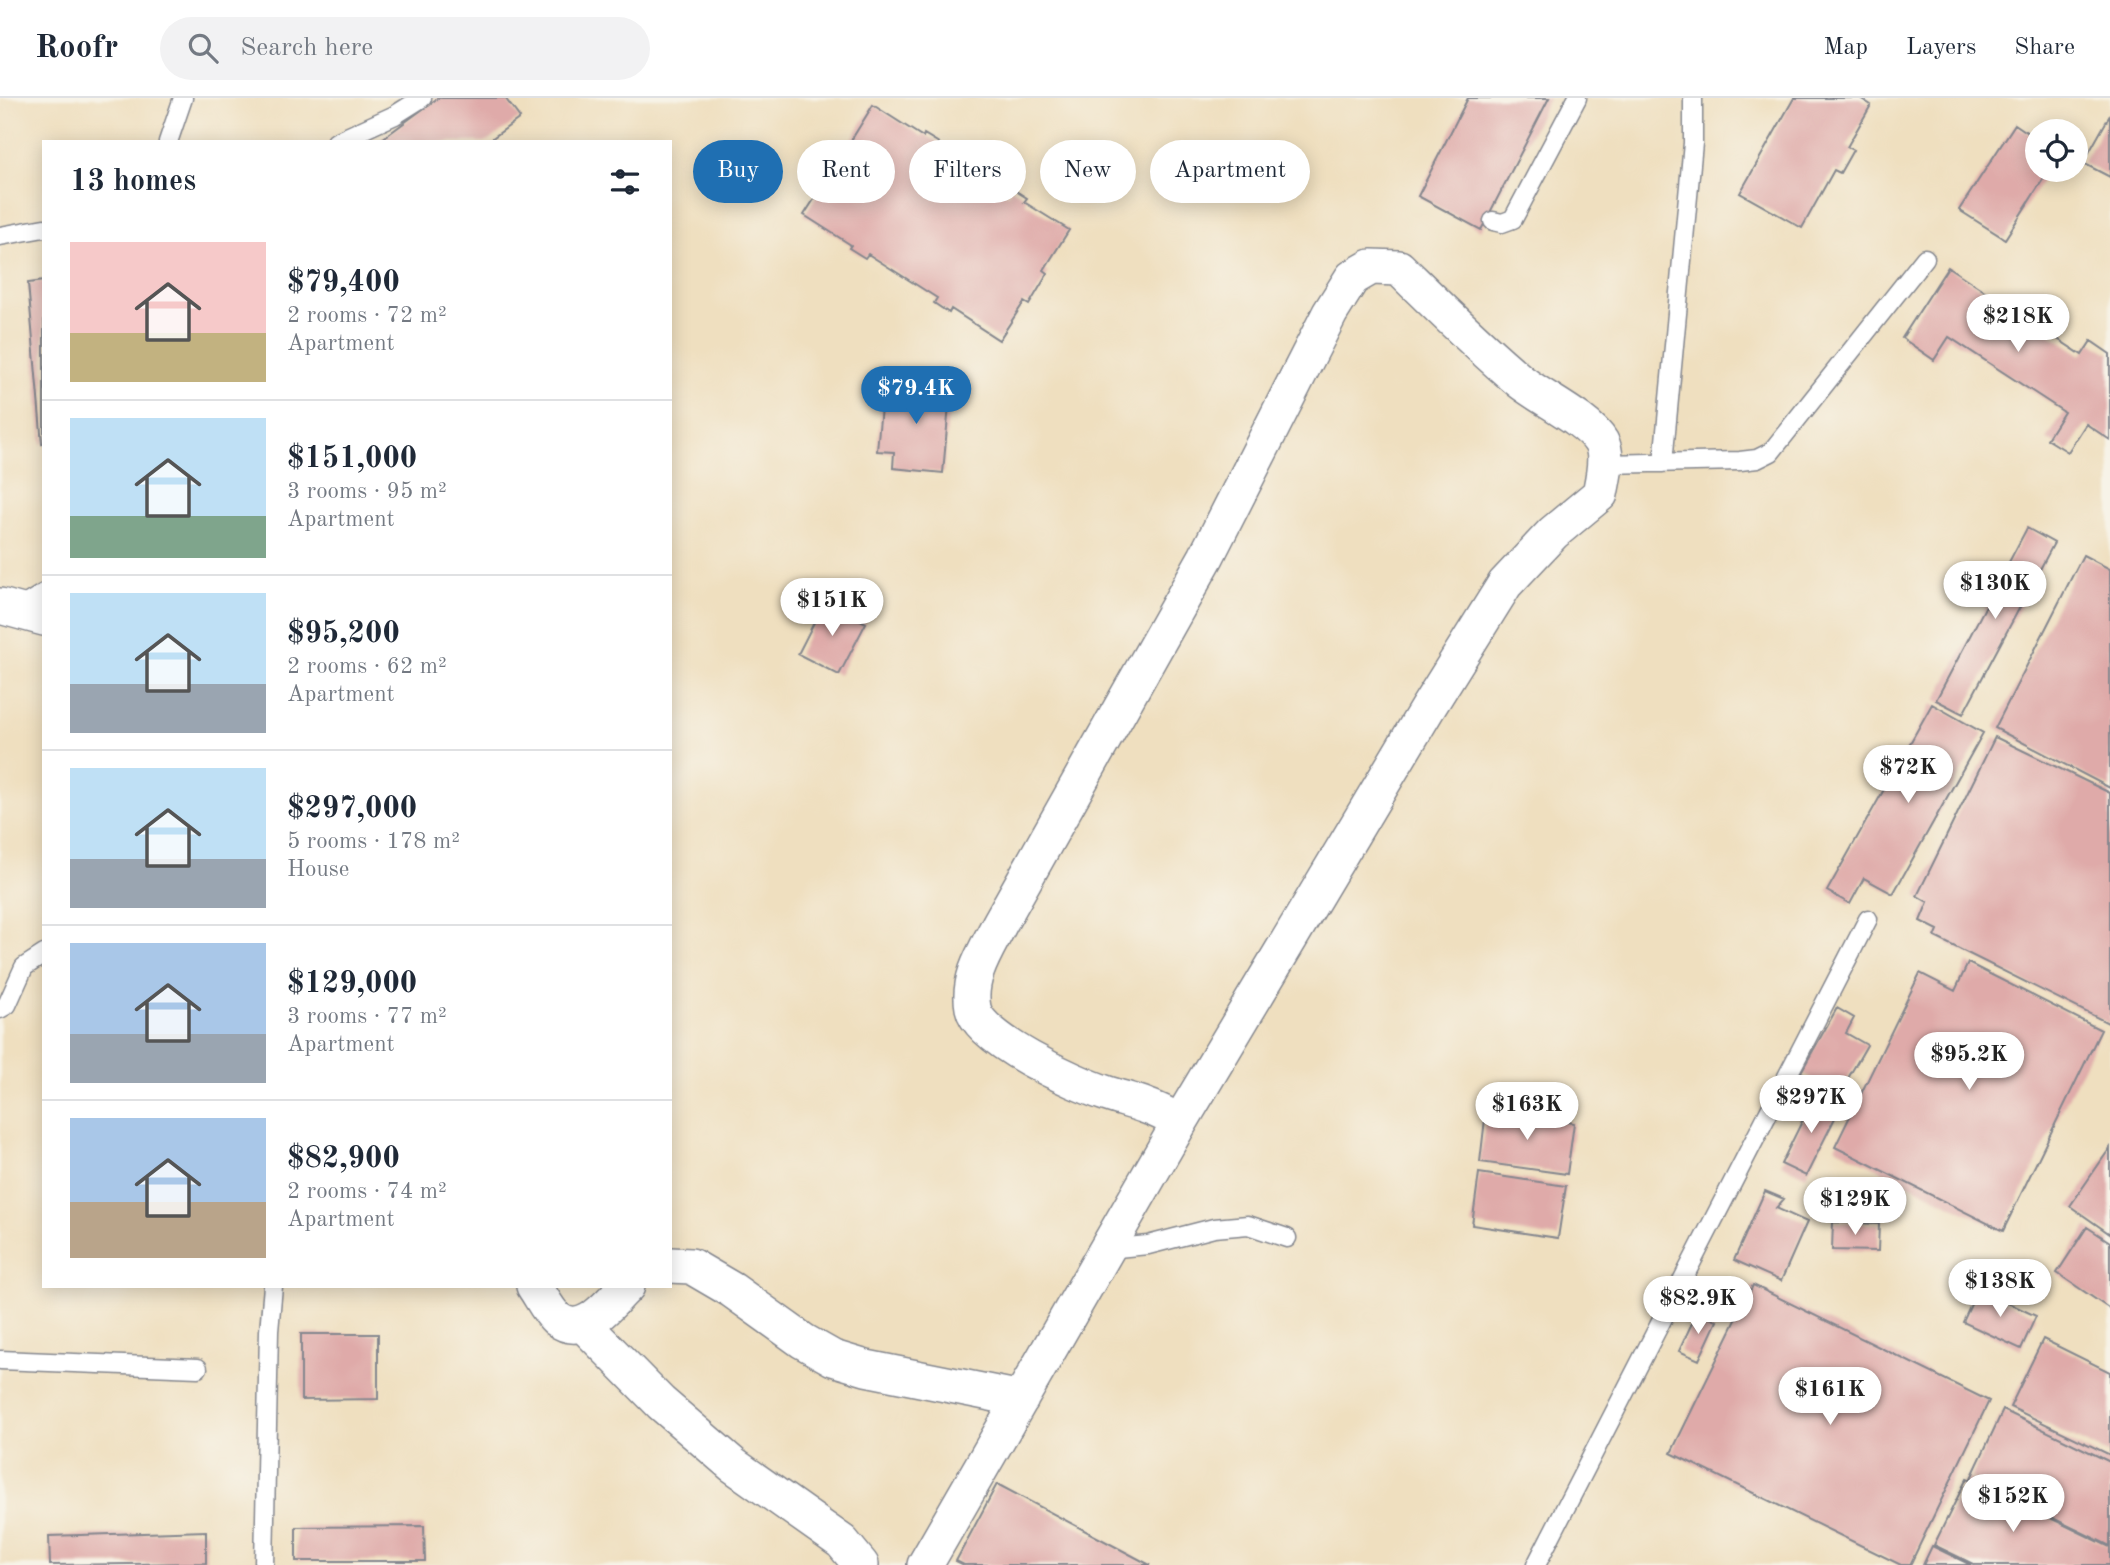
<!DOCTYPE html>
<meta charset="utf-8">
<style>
:root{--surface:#fff;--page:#f2f2f3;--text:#1f2937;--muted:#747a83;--line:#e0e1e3;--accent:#1f6fb2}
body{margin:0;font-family:"Old Standard TT",serif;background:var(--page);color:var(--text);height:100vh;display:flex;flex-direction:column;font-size:26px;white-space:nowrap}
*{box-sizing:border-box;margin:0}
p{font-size:23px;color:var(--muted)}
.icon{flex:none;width:38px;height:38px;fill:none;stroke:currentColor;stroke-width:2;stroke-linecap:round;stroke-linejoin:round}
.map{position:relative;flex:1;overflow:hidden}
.panel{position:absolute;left:42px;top:42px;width:630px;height:1148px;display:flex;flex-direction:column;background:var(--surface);border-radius:0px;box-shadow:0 4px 18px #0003}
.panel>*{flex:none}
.guide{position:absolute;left:693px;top:42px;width:665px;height:63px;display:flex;gap:14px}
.tools{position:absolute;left:2025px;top:21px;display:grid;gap:14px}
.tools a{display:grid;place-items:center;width:63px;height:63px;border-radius:50%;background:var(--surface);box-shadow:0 4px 18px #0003;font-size:35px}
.price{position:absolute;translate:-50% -60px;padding:0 16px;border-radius:24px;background:#fff;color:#222;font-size:23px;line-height:46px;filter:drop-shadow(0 2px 4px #0008)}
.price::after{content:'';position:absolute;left:50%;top:42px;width:21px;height:16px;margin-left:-10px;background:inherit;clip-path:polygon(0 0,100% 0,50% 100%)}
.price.current{background:var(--accent);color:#fff}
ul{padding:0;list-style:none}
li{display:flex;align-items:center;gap:21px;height:175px;padding:0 28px}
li+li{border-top:2px solid var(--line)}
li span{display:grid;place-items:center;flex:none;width:196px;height:140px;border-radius:0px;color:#555}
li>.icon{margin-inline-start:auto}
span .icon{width:84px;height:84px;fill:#fffc;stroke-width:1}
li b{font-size:30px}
h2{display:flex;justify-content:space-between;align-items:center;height:84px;padding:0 28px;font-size:30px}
.pill{padding:0 24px;border-radius:32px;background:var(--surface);box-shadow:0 4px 18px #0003;font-size:24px;line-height:63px}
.pill.current{background:var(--accent);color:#fff}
header{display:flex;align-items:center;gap:42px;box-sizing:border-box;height:98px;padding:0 35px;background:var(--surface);border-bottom:2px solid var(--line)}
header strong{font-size:33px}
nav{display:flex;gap:38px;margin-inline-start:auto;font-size:24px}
.search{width:490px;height:63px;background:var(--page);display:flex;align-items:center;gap:18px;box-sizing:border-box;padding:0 24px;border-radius:38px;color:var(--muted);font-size:26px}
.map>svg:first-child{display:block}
</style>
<header>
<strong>Roofr</strong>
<div class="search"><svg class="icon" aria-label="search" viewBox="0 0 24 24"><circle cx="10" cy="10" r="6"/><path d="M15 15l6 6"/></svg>Search here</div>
<nav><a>Map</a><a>Layers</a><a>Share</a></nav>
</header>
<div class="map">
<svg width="2110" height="1467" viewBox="0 0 2110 1467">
<rect width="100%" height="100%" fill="#f7f3e8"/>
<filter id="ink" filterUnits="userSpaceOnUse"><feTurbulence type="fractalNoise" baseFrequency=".0143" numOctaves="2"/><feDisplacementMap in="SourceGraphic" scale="14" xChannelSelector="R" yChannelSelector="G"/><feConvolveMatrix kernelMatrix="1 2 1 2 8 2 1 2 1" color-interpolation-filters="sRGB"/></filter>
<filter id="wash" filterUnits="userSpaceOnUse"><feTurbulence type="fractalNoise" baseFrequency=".00686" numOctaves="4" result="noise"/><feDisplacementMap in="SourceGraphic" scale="28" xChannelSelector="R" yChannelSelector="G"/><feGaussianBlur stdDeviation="1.57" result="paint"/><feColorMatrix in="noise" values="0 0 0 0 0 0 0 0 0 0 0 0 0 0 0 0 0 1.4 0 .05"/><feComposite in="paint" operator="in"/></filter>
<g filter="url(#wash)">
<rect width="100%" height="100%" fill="#efdfbf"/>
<g id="blocks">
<path fill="#dfaaa9" d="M438,0h67l15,20 -33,24h-109z
M1468,0h81l-68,132 -63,-34z
M1794,0h66l11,7 -24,42 6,3 -13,23 -6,-3 -32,58 -62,-35z
M873,7l50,32 1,-3 15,9 -3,5 72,46 3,-6 16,10 -3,4 45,28 -25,40 4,3 -19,32 -5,-3 -25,38 -48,-31 -2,4 -15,-10 3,-5 -69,-44 -3,4 -16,-10 2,-3 -47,-30 25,-39 -5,-3 19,-30 4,4z
M2110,17v62l-27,-14z
M2015,26l22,15v31h12l-44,69 -46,-29z
M1948,169l134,88 9,-14 19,13v86l-24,-16 -18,28 -21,-13 17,-27 -115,-75 -15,23 -32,-22z
M44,183v162l-2,1 -14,-161z
M906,280l45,4 -8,91 -50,-5 1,-16 -17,-1 5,-55 22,2z
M2027,430l27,15 -91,171 -27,-14z
M2083,457l27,14v219l-115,-60z
M825,503l41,22 -27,52 -41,-21z
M1932,606l51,29 -90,161 -29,-16 -14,26 -23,-13z
M1995,639l115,56v231l-175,-87 3,-7 -18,-9 8,-19 -11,-6z
M1968,865l133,67 -98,201 -168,-84 85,-174 35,18z
M1837,910l17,10 -8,15 21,12 -28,49 -38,-22z
M1816,995l25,13 -35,70 -25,-12z
M1486,1013l88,12 -7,51 -87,-12z
M2110,1050v86l-40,-28z
M1479,1075l87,13 -8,52 -86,-13z
M1765,1093l19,8 -8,9 31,14 -26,59 -47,-21z
M1833,1124l46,2 -1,27 -46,-1z
M2087,1129l23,15v67l-53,-36z
M1753,1187l236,116 -79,164h-9l-230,-112z
M1978,1191l58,27 -15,33 -58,-27z
M1697,1214l20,9 -18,39 -20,-9z
M301,1236h77v65l-77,1z
M2043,1241l67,33v83l-100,-48z
M2003,1312l107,52v84l-139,-68z
M1967,1380l143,69v18h-135l-41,-20z
M997,1386l153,81h-186l-8,-4z
M424,1428l1,35h-129v-34z
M206,1433v32l-156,2 -1,-29z
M1932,1448l39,19h-48z"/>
</g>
</g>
<g filter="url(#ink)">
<use href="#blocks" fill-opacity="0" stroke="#85878e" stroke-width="2"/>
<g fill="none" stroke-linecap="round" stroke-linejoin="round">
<g stroke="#85878e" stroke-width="21">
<path id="service" d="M168,44l15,-44
M336,44l59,-27 27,-17
M1493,123l9,2 11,-4 64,-121
M0,138l44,-8
M1663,365l30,-320v-45
M1605,366l135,-3 17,-2 14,-7 154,-194
M16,512l28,-17
M0,911l7,-4 17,-38 20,-13
M1107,1151l41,-4 66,-17 34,-3 39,13
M0,1262l198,8
M264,1467l5,-234 4,-45
M1536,1467l332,-646"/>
</g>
<g stroke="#85878e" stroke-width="38">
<path id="minor" d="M0,508l44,12
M670,1167l21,1 41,24 71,51 30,17 33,10 155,31
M534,1188c7,10 14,25 23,33 27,21 53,-17 70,-33
M583,1226l78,79 72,62 109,77 19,23
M925,1467l255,-443 247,-413 78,-125 48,-51 47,-39c3,-16 9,-38 1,-52 -13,-22 -60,-44 -81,-61 -43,-36 -82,-75 -121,-113l-28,-1 -19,11 -22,35 -124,244 -206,366c-13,26 -33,54 -27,85 6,32 102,75 132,85 14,5 28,8 41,13 12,4 23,10 34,16"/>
</g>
<use href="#service" stroke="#fff" stroke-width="18"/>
<use href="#minor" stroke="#fff" stroke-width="35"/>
</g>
</g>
</svg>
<div class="tools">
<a><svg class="icon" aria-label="locate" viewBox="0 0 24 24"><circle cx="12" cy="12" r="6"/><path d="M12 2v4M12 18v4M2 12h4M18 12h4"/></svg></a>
</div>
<b class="price" style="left:2018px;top:256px">$218K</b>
<b class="price current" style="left:916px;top:328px">$79.4K</b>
<b class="price" style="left:1995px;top:523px">$130K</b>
<b class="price" style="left:832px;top:540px">$151K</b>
<b class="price" style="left:1908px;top:707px">$72K</b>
<b class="price" style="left:1969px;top:994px">$95.2K</b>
<b class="price" style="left:1811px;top:1037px">$297K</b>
<b class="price" style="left:1527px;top:1044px">$163K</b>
<b class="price" style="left:1855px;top:1139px">$129K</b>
<b class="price" style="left:2000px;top:1221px">$138K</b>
<b class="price" style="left:1698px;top:1238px">$82.9K</b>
<b class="price" style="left:1830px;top:1329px">$161K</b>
<b class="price" style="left:2013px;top:1436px">$152K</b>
<div class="guide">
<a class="pill current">Buy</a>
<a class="pill">Rent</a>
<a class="pill">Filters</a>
<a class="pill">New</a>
<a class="pill">Apartment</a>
</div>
<section class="panel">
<h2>13 homes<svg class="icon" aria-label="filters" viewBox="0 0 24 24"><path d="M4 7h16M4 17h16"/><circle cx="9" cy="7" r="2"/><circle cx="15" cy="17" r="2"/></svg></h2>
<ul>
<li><span style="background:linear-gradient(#f6c9c9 65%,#c2b280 0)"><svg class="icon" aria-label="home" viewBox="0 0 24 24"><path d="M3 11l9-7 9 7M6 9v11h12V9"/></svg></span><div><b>$79,400</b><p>2 rooms · 72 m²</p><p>Apartment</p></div></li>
<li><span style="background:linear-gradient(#bfe0f5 70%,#7fa58c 0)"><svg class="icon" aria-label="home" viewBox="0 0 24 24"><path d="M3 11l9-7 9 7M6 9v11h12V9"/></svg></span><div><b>$151,000</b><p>3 rooms · 95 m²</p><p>Apartment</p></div></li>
<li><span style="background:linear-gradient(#bfe0f5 65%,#9aa5b1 0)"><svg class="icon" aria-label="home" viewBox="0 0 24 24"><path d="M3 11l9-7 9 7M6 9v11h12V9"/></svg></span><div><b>$95,200</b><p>2 rooms · 62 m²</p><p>Apartment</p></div></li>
<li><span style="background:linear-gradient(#bfe0f5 65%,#9aa5b1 0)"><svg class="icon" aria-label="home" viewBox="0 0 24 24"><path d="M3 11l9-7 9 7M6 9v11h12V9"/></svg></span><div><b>$297,000</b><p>5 rooms · 178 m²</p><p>House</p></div></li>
<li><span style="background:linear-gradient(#a9c7e8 65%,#9aa5b1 0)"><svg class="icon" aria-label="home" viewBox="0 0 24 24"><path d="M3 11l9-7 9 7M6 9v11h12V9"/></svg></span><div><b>$129,000</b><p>3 rooms · 77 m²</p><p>Apartment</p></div></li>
<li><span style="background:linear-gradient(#a9c7e8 60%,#b9a48a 0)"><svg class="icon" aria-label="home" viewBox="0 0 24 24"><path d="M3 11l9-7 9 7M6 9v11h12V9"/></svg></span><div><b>$82,900</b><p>2 rooms · 74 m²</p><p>Apartment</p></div></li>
</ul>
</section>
</div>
